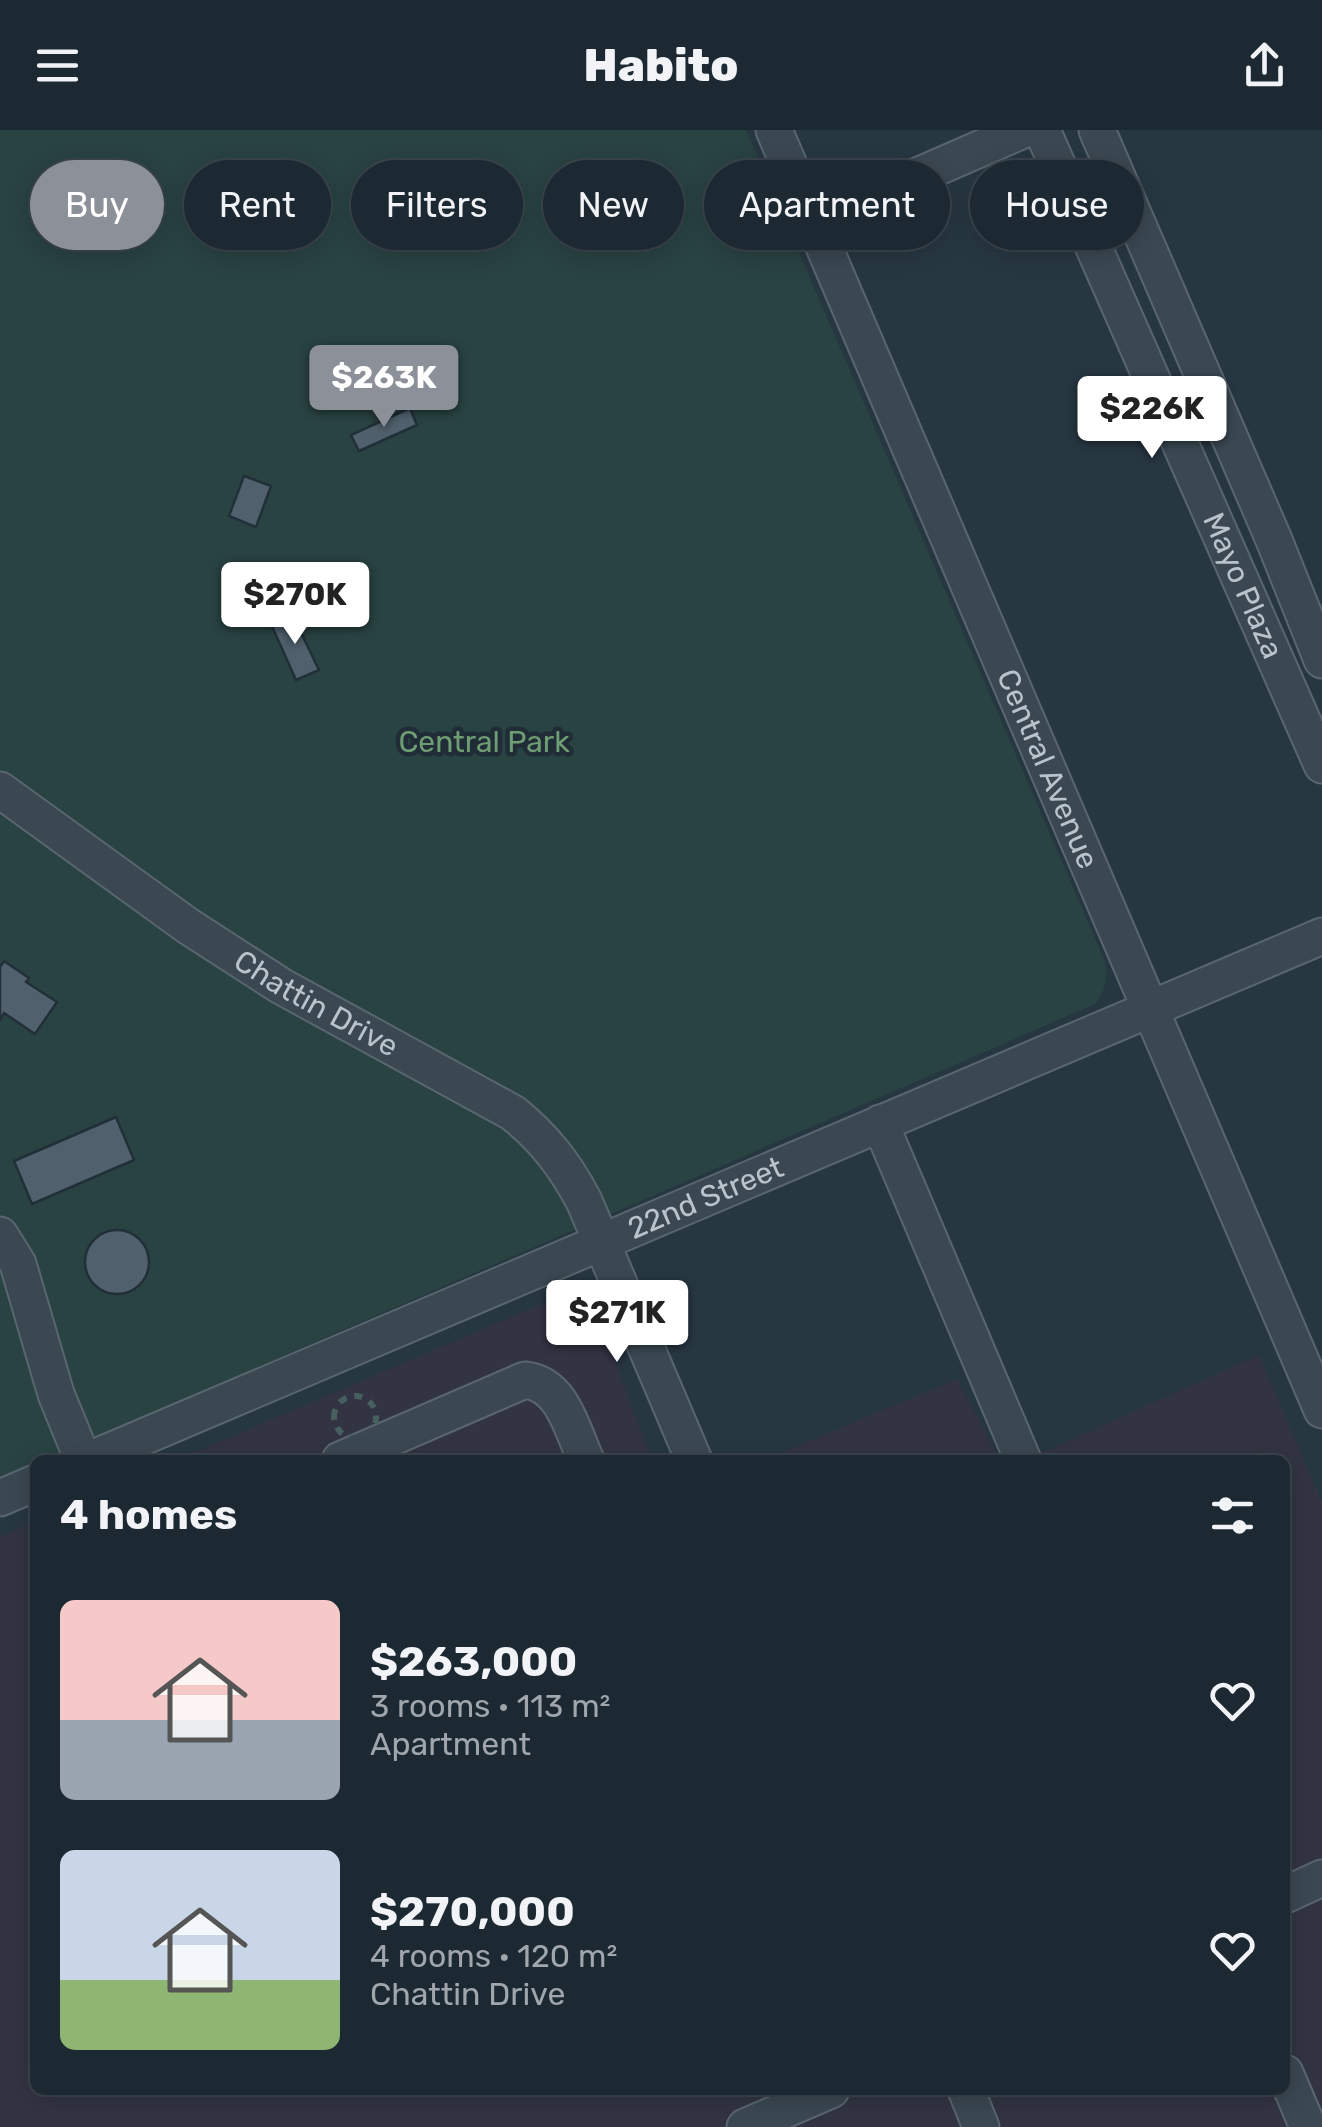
<!DOCTYPE html>
<meta charset="utf-8">
<style>
:root{--surface:#1d2932;--page:#25313a;--text:#f1f3f6;--muted:#a0a6ac;--line:#3b454d;--accent:#8c9099}
body{margin:0;font-family:Rubik,sans-serif;background:var(--page);color:var(--text);height:100vh;display:flex;flex-direction:column;font-size:38px;white-space:nowrap}
*{box-sizing:border-box;margin:0}
p{font-size:32px;color:var(--muted)}
.icon{flex:none;width:55px;height:55px;fill:none;stroke:currentColor;stroke-width:2;stroke-linecap:round;stroke-linejoin:round}
.map{position:relative;flex:1;overflow:hidden}
.side{position:absolute;left:30px;top:1325px;width:1260px;height:640px;display:flex;flex-direction:column;background:var(--surface);border-radius:15px;box-shadow:0 5px 25px #0003,0 0 0 2px var(--line)}
.side>*{flex:none}
.banner{position:absolute;left:30px;top:30px;width:1262px;height:90px;display:flex;gap:20px}
.price{position:absolute;translate:-50% -85px;padding:0 22px;border-radius:10px;background:#fff;color:#222;font-size:32px;line-height:65px;filter:drop-shadow(0 2px 5px #0008)}
.price::after{content:'';position:absolute;left:50%;top:60px;width:30px;height:22px;margin-left:-15px;background:inherit;clip-path:polygon(0 0,100% 0,50% 100%)}
.price.on{background:var(--accent);color:#fff}
ul{padding:0;list-style:none}
li{display:flex;align-items:center;gap:30px;height:250px;padding:0 30px}
li span{display:grid;place-items:center;flex:none;width:280px;height:200px;border-radius:15px;color:#555}
li>.icon{margin-inline-start:auto}
span .icon{width:120px;height:120px;fill:#fffc;stroke-width:1}
li b{font-size:42px}
h2{display:flex;justify-content:space-between;align-items:center;height:120px;padding:0 30px;font-size:42px}
.pill{padding:0 35px;border-radius:45px;background:var(--surface);box-shadow:0 5px 25px #0003,0 0 0 2px var(--line);font-size:35px;line-height:90px}
.pill.on{background:var(--accent);color:#fff}
header{display:flex;justify-content:space-between;align-items:center;height:130px;padding:0 30px;background:var(--surface);font-size:45px;font-weight:800}
.map>svg:first-child{display:block}
</style>
<header><svg class="icon" aria-label="menu" viewBox="0 0 24 24"><path d="M4 6h16M4 12h16M4 18h16"/></svg>Habito<svg class="icon" aria-label="share" viewBox="0 0 24 24"><path d="M12 15V3M7 8l5-5 5 5M5 13v7h14v-7"/></svg></header>
<div class="map">
<svg width="1322" height="1997" viewBox="0 0 1322 1997">
<rect width="100%" height="100%" fill="#273742"/>
<path fill="#333443" d="M581,1157l6,1 65,172h-475z
M1259,1225l63,147v625h-1322v-590l35,-15v568h1250v-630h-259z
M957,1249l43,81h-236z"/>
<path fill="#294342" d="M0,0h746l358,829c5,17 2,31 -9,45l-1052,456h-8v3l-35,15z"/>
<path fill="#50616d" stroke="#222f39" stroke-width="2.5" d="M410,278l7,17 -58,26 -8,-16z
M244,346l27,10 -15,41 -27,-11z
M292,484l27,56 -23,10 -25,-56z
M4,831l25,17 -3,4 31,20 -22,32 -31,-21 -4,7v-53z
M116,987l18,43 -102,44 -18,-43z
M85 1132a32 32 0 1 1 64 0a32 32 0 1 1-64 0Z"/>
<g fill="none" stroke-linecap="round" stroke-linejoin="round">
<g stroke="#59666f" stroke-width="39">
<g id="minor">
<path id="s1" d="M774,0l548,1280"/>
<path id="s2" d="M1042,0l280,635"/>
<path d="M1097,0l177,410 48,120"/>
<path d="M814,91l209,-91"/>
<path id="s3" d="M0,660l188,136 93,60 232,127c32,26 52,52 71,88l110,259"/>
<path d="M880,993l143,337"/>
<path d="M0,1105l18,29 38,130 27,66"/>
<path id="s4" d="M89,1330l1233,-524"/>
<path d="M340,1330l185,-80c38,4 47,50 61,80"/>
<path d="M0,1368l35,-15"/>
<path d="M1285,1765l37,-17"/>
<path d="M1285,1943l23,54"/>
<path d="M966,1960l15,37"/>
<path d="M745,1997l86,-37"/>
</g>
</g>
<path stroke="#475f5e" stroke-width="6" stroke-dasharray="8 8" stroke-linecap="butt" d="M334 1287a21 21 0 1 1 42 0a21 21 0 1 1-42 0Z"/>
<use href="#minor" stroke="#3b4852" stroke-width="35"/>
</g>
<g text-anchor="middle" stroke-width="9" stroke-linejoin="round" paint-order="stroke">
<g font-size="30" fill="#b8c3cc" stroke="#202d37">
<text dy="10" stroke="none"><textPath href="#s2" startOffset="498">Mayo Plaza</textPath></text>
<text dy="10" stroke="none"><textPath href="#s1" startOffset="695">Central Avenue</textPath></text>
<text dy="10" stroke="none"><textPath href="#s3" startOffset="382">Chattin Drive</textPath></text>
<text dy="10" stroke="none"><textPath href="#s4" startOffset="670">22nd Street</textPath></text>
</g>
<g font-size="30" fill="#6f9d73" stroke="#202d37">
<text x="484" y="622">Central Park</text>
</g>
</g>
</svg>
<b class="price on" style="left:384px;top:300px">$263K</b>
<b class="price" style="left:1152px;top:331px">$226K</b>
<b class="price" style="left:295px;top:517px">$270K</b>
<b class="price" style="left:617px;top:1235px">$271K</b>
<div class="banner">
<a class="pill on">Buy</a>
<a class="pill">Rent</a>
<a class="pill">Filters</a>
<a class="pill">New</a>
<a class="pill">Apartment</a>
<a class="pill">House</a>
</div>
<section class="side">
<h2>4 homes<svg class="icon" aria-label="filters" viewBox="0 0 24 24"><path d="M4 7h16M4 17h16"/><circle cx="9" cy="7" r="2"/><circle cx="15" cy="17" r="2"/></svg></h2>
<ul>
<li><span style="background:linear-gradient(#f6c9c9 60%,#9aa5b1 0)"><svg class="icon" aria-label="home" viewBox="0 0 24 24"><path d="M3 11l9-7 9 7M6 9v11h12V9"/></svg></span><div><b>$263,000</b><p>3 rooms · 113 m²</p><p>Apartment</p></div><svg class="icon" aria-label="heart" viewBox="0 0 24 24"><path d="M12 20l-8-8c-3-5 5-10 8-4 3-6 11-1 8 4z"/></svg></li>
<li><span style="background:linear-gradient(#c9d6e8 65%,#8fb573 0)"><svg class="icon" aria-label="home" viewBox="0 0 24 24"><path d="M3 11l9-7 9 7M6 9v11h12V9"/></svg></span><div><b>$270,000</b><p>4 rooms · 120 m²</p><p>Chattin Drive</p></div><svg class="icon" aria-label="heart" viewBox="0 0 24 24"><path d="M12 20l-8-8c-3-5 5-10 8-4 3-6 11-1 8 4z"/></svg></li>
</ul>
</section>
</div>
